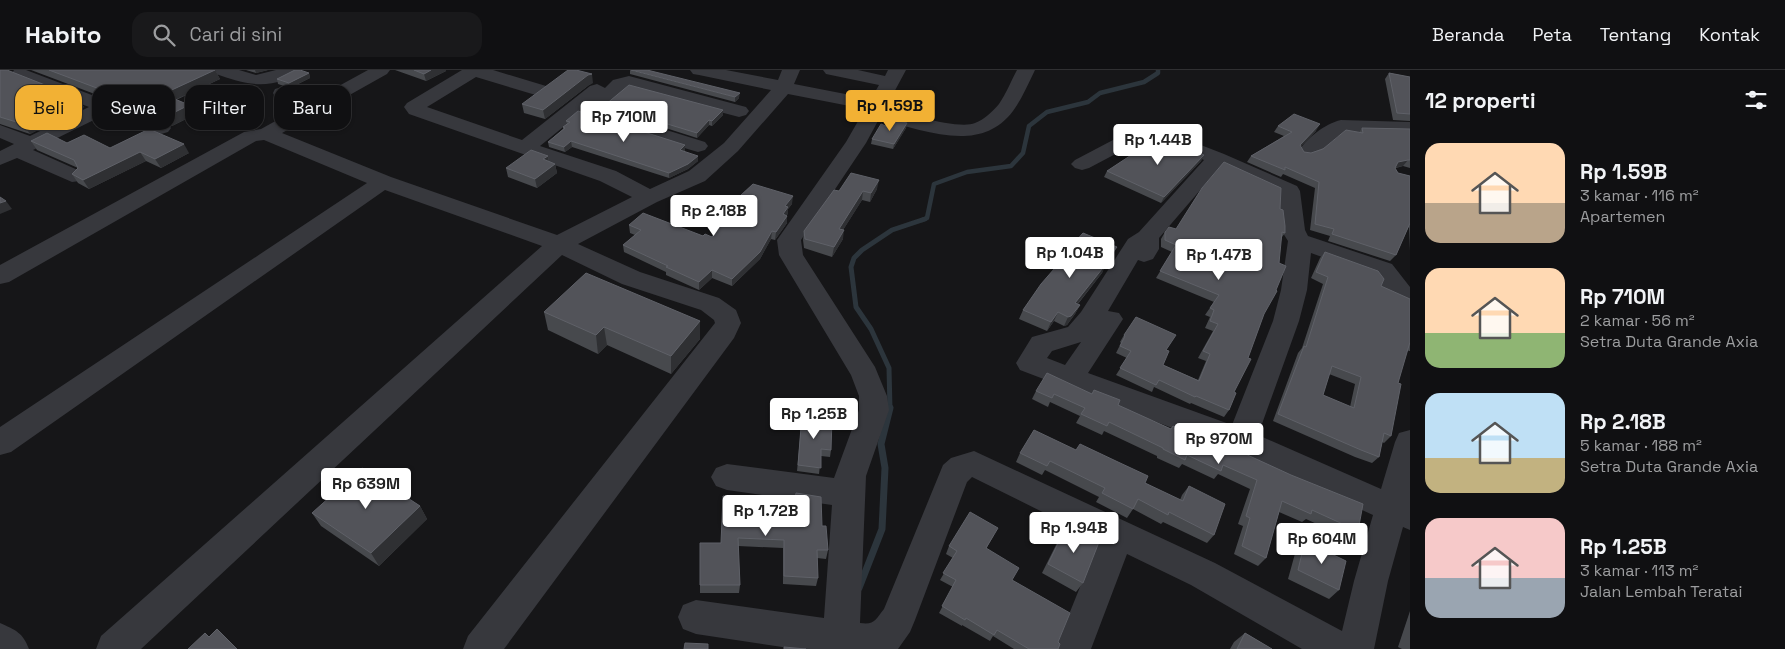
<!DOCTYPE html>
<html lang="id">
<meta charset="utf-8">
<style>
:root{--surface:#101012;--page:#19191b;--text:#f1f3f6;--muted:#9c9d9f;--line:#303032;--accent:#f2b134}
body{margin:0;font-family:"Space Grotesk",sans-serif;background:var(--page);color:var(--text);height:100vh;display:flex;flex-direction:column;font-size:19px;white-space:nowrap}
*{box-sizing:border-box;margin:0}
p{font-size:16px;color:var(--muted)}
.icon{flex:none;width:28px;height:28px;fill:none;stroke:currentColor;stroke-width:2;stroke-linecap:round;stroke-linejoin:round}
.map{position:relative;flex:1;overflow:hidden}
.panel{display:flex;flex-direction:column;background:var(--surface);width:375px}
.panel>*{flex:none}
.hud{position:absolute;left:15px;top:15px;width:475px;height:45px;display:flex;gap:10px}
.price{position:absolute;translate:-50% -42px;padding:0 11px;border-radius:5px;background:#fff;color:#222;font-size:16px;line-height:32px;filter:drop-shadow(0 1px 2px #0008)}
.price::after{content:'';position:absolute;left:50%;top:30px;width:15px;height:11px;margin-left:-8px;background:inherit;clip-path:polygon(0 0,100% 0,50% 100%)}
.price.active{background:var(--accent);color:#111}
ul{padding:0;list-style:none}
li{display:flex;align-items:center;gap:15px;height:125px;padding:0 15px}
li span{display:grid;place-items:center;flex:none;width:140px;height:100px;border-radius:15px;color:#555}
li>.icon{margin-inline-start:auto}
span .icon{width:60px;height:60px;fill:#fffc;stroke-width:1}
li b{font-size:21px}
h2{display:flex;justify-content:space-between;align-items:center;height:60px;padding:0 15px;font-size:21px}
.pill{padding:0 18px;border-radius:15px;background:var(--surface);box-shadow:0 1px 4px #0004,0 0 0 1px var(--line);font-size:18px;line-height:45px}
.pill.active{background:var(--accent);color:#111}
header{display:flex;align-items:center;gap:30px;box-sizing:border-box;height:70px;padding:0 25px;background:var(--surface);border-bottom:1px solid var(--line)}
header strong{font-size:24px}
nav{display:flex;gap:28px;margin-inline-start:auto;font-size:18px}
.search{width:350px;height:45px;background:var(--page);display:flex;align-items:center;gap:12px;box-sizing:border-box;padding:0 18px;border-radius:15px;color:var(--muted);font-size:19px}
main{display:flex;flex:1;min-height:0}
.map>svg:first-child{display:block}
</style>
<header>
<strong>Habito</strong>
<div class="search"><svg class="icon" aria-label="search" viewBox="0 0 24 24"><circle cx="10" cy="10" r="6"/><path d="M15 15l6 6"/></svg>Cari di sini</div>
<nav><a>Beranda</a><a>Peta</a><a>Tentang</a><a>Kontak</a></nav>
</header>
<main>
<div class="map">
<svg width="1410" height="579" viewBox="0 0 1410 579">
<rect width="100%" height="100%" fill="#161618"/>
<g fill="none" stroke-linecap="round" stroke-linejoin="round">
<path stroke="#2c353c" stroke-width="4.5" d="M922,150l5,-2 7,-34 33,-12 44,-6 12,-13 6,-27 18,-14 41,-10 12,-9 44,-11 14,-9v-3"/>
<path stroke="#2c353c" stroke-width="5" d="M890,339l-1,-41 -18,-39 -15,-22 -5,-40 3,-9 8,-8 30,-20 33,-11"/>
<path stroke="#2c353c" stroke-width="7" d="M859,518l23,-59 3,-61 -4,-24 9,-36"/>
<path fill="#37383d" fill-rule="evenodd" d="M14,0h12l142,54 3,4 -3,4 -7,2 -55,-20 -73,36 47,21 3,5 -3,5 -8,1 -55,-24 -17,7v-14l14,-7 -14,-6v-13l30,11 59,-29 -75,-29 -3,-4z
M213,0h26l17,5 20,-5h24c-4,5 -10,8 -16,10 -25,9 -45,2 -68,-6z
M368,0h22l-3,4 -105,59 109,44 166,58 75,-38 -32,-16 -191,-67 -5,-7 3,-4 55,-33h31l53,16 2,4 -2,4 -7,2 -63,-19 -49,30 95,33 68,-54 7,-2 8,4 8,-8 16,-4 117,31 3,4 -3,4 -7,2 -110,-29 -27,22 103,32 3,4 -3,4 -7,2 -7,-2 -110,-34 -2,-2 -39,32 76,25 34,18 39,-18 35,-28 47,-53 -72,-15 -6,-1 -3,-4h36l52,10 4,-10h18l-6,14 77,15 8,-14 -53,-11 -3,-4h35l27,6 3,-6h18l-21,39c19,4 74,21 90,14 9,-3 18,-12 24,-19 7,-10 12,-23 18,-34h18c-7,14 -13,29 -22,41 -33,44 -89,19 -134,8l-13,24 -65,97 2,15 72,112 12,29 2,14 -23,66 -6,147c15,2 15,-3 24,-14l59,-144 8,-7 23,-7 241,112 127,68 12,-50 19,-66 -143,-65 -210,-80 -4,-7 16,-26 36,-10 13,-15 47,-73 11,-7 65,-72 -48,-19 -14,-1 -53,28 -7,2 -7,-2 -4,-4 4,-4 57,-30 20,-2 18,5 54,21 73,32 3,5 5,39 3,6 84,28 18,23v20l-20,-9 -16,-22 -63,-23 -4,37 -8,31 -41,114 123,54 14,-47 4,-9 11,-3v100l-7,-3 -15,54 -14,68h-72l-111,-64 -64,-31 -36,95h-36l44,-109 -127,-63 -5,5 -52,138 -5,12 -12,17h-102l-100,-15 -13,-5 -5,-12 5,-12 13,-5 128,18 8,-113 -105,-15 -11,-4 -5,-9 5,-9 11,-4 107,14 25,-68v-14l-8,-21 -72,-120 -2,-15 69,-98 19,-33 -77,-15 -50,57 -33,30 -48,21 -79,42 62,28 79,26 17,12 5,13 -7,15 -230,311h-41l5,-13 247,-313 -1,-3 -13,-10 -79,-26 -60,-29 -421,394h-45l5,-13 441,-390 -157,-56 -374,262 -11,3v-28l367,-244 -103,-43 -8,1 -247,141 -9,2v-19l244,-133 17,-3 40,-22 -26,-10 -2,-4 2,-4 7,-2 33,12zM1220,97l58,27 3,36 7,11 -7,49 -8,31 -41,104 -144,-52 35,-54 -4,-6 -11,-2 30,-51 6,2 9,-3 6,-10v-11zM1081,272l-16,23 -18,-7 5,-7z
M1341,50l69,2v12l-65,-2c-16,8 -27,30 -45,25l-3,-4c10,-15 27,-29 44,-33z
M0,553c16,7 23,10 29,26h-29z"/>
</g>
<path fill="#47494d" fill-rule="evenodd" d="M0,0l11,2 73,35 -54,27 -30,-10z
M31,0h184l5,9 -44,21 18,15 -22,11 -3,-4z
M246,0h22l-12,3z
M395,0h51v1l-20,10z
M630,0l109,28 -4,4 -105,-28z
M309,3l1,5 -20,10 -12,-4 -1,-5z
M1389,3l21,4v44l-17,-1 -8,-41z
M593,13l-4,2 -44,34 -21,-6 -2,-9z
M605,35l118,10 -11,11 -3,-1 -12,13 -91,-29z
M566,51l119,24v5l-1,2 14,9 -10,8 -19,9 -97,-31 -7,5 -16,-5 -1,-5 15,-13v-2l4,-3z
M907,53l-1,5 -13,21 -22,-5 1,-5z
M1278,56l38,5 -16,16 4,5 7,1 48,-20 3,-5 48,1v39l-7,-2 -7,2h-1l3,5 12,3v75l-1,-25 -13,29 -6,6 -62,-20 2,-5 -20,-6 5,-42 -32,-14 -2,3 -34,-15 4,-6 33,-20 -10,-4z
M31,71l36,2 43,5 79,5 -28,15 -15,-7 -57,28 -11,-6 -6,-9 6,-6 -41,-18z
M1204,85l-3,6 -40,42 -57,-26 3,-6z
M548,86l1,5 6,3 2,9 -20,15 -29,-11 -2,-9z
M877,119l-7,13 -8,-2 -19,30v9l-11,18 -28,-9 -1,-8 1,-9 35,-40z
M792,134l-4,5 -1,6v8l-12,17 -4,-1 -11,20 -28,27 -20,-8 -13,12 -33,-15v-3l-42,-20 -1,-7 12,-10 -5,-2 -1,-8 83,12 17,-22v-4z
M1280,139l5,24 -3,4 -18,77 -30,78 -5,18 -5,7 -33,-14 -1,1 -36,-17 -2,5 -36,-17 11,-17 -11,-5 5,-10 -1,-1 4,-7 42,15 -3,15 35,15 8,-19 -8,-3 15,-27 -8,-3 5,-11 -5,-2 9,-13 -58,-24 16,-26 -11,-5v-8l4,-7z
M1073,174l44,3 -5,9 -6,8 -4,9 -24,31 2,1 -5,9 -8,11 -3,1 -10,-5 -7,10 -28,-12 4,-9 47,-59z
M1325,182l56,34 29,13v52h-1l-2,-1 -9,33 -7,53 -7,7 -2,-1 -3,15 -7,6 -17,-6 -82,-36 25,-68 4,-5 21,-64 -12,-6 9,-20zM1329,304l26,10 -5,23 -27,-12z
M544,242l156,9v18l-29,35 -64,-29 -9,9 -50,-24z
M1036,321l56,3 26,11 53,24 2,-3 25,11 4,-5 28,15 128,84 -9,8 -43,-20 -4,3 -23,-10 -13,46 -8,8 -24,-12 9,-28 -5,-2 12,-35 -32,-15 -4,5 -32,-15 -3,4 -22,-10v-2l-53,-25 -2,4 -26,-12 4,-7 -30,-14 -2,5 -16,-8z
M802,345l29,35 -1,7 -9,-1 -2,18 -22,-3z
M1020,383l125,30 35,17 2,-5 7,-9 25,49 -7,8 -44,-21 -2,2 -28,-15 -6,9 -31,-16 3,-5 -54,-27 -3,5 -26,-13z
M785,428l37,28 6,24 -2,9 -9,-1 1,20 -2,8 -33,-2v-36l-45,-2 2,39 -1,8h-39v-50h21l35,-37 28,1z
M420,436l7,13 -48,47 -58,-40 -9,-13z
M1067,455l16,58 -7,9 -34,-19 19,-38z
M994,465l-8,14 26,31 46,62v7h-44l-21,-13 -3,5 -28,-16v1l-23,-13 14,-26 -13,-7 13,-22 -7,-4 3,-8z
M1305,471l34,49 -10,9 -41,-20 8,-29z
M1410,541v38h-8l-4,-2z
M1245,563l27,16h-42l4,-7z"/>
<path fill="#2f3033" d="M215,0l5,9 -52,24 -5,-9z
M255,0h13l-12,3z
M431,0h15v1l-20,10 -2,-7z
M309,3l1,5 -20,10 -1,-5z
M592,4l1,9 -4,2 -44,34 -2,-9 45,-35z
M740,23l-1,5 -4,4v-5z
M78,28l6,9 -54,27 -7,-10z
M189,35l5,10 -22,11 -5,-10z
M723,40v5l-11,11v-5z
M709,50v5l-12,13v-5z
M907,53l-1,5 -13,21 1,-5z
M1320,54l-4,7 -21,21 5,-7z
M571,71l1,6 -7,5 -1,-5z
M184,74l5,9 -28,15 -6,-9z
M685,75v5l-5,6v-6z
M140,82l6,9 -57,28 -6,-9z
M1204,85l-3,6 -40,42 3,-6z
M548,86l1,9 -6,-6z
M698,86v5l-10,8 -19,9v-5z
M1408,90l-5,6 -10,2 5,-6z
M555,94l2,9 -20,15 -2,-9z
M879,110l-2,9 -7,13 1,-9z
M863,121l-1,9 -24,38 1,-9z
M793,126l-1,8 -4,5v5l-6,8 3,-16z
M6,131l6,8 -12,5v-11z
M787,146v7l-12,17 1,-8z
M844,160l-1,9 -11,18 2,-10z
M772,161l-1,8 -11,20 -28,27v-7z
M1117,177l-5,9 -13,16 5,-9z
M1106,194l-4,9 -31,39 4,-9z
M712,200v8l-13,12v-8z
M1080,235l-5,9 -8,11 -3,1 4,-9z
M1058,242l-4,9 -7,10 4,-9z
M700,251v18l-29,35v-18z
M604,257l3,18 -9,9 -2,-19z
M420,436l7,13 -48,47 -8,-13z"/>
<path fill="#525359" stroke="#5f6168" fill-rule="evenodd" d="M0,0h7l71,28 -55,26 -23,-7z
M49,0h166l-52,24 26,11 -22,11 -4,-3z
M295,0h5l9,3 -20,10 -12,-4z
M414,0h17l-7,4z
M568,0h8l16,4 -4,1 -45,35 -21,-6z
M631,0h16l93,23 -5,4z
M1389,3l21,4v37l-13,-1z
M629,15l94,25 -11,11 -3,-1 -12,13 -92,-28z
M578,41l107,34 -5,5 18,6 -10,8 -19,9 -98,-32 -7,6 -16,-5 17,-14 -2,-1 7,-5 -4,-1z
M1294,44l26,10 -20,21 4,7 7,1 12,-4 23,-19 17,3 -1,-5 48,1v31h-2l-10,2 -3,6 3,5 12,3v47l-14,32 -64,-21 2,-5 -19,-5 4,-42 -34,-15v3l-34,-14 41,-24 -14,-6z
M890,49l17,4 -13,21 -22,-5 9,-15 5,2z
M149,59l35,15 -29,15 -15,-7 -57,28 -11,-6 6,-6 -4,-8 -43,-19 16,-8 20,10 17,-8 26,13z
M1160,68l44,17 -40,42 -57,-26 44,-29z
M531,80l17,6 -5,3 12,5 -20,15 -29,-11z
M1224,92l57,26 -1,21 3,1 2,16v7l-3,-1 -3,31 7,3 -10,24 1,1 -13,23 -16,44 3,1 -17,33 2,1 -7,17 -33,-14 -1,1 -36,-17 -3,5 -36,-17 11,-17 -11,-5 5,-10 -1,-1 12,-18 40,18 -10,15 3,1 -6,14 36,16 11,-27 -7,-3 15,-27 -8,-3 4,-11 -4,-2 9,-13 -59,-24 16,-26 -11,-5v-8l4,-5 7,2 26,-41z
M851,103l28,7 -8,13 -8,-2 -24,38 5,1 -10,17 -29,-8 -1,-8 30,-41 5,1z
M753,114l40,12 -8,10 3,1 -5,7 4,2 -11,16 -4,-1 -12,21 -28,27 -20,-9 -13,12 -33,-15 2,-1 -45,-21 18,-15 -12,-5 14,-12 60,23 2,-2 7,3 19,-25 -2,-1 11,-15z
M0,127l6,4 -6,2z
M1083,163l34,14 -13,16 2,1 -31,39 5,2 -9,11 -3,1 -10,-5 -7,10 -28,-12 18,-26 34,-39 -2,-1z
M1325,182l53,19 6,8 -3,7 29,13v43l-12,41 3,1 -10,52 -7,-3 -5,24 -18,-7 -83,-36 26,-68 2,1 22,-70 -12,-5zM1332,296l29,11 -7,31 -31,-13z
M586,203l114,48 -29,35 -67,-29 -8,8 -52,-23z
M1047,303l45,21 2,-4 26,10 -2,5 53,24 2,-3 27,12 2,-6 28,13v2l61,28 72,29 -5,27 -46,-21 -1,4 -29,-13 -16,57 -24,-12 8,-28 -4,-2 11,-36 -34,-15 -2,6 -34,-16 -2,5 -22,-11v-1l-54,-26 -2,4 -26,-12 4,-6 -31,-14 -2,4 -16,-7z
M802,345l30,3 -1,32 -10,-1v19l-23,-3z
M1034,360l42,20 4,-6 38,18 30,14 -3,7 38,18 6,-15 36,18 -11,31 -45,-23 -1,3 -30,-16 -5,10 -31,-16 3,-5 -55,-27 -3,5 -27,-13z
M362,398l58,38 -49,47 -59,-40z
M796,423l25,4 1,29h4l2,24h-11l1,28 -34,-2v-36l-46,-2 2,47h-40v-42h21l2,-47 33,2v8l30,1 -1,-9h10z
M970,442l28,16 -12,20 33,20 -7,12 58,33 -12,29 2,2 -2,5h-29l-32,-19 -3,5 -28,-17 -1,2 -23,-14 14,-26 -13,-7 14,-22 -8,-5z
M1067,455l32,17 -16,41 -35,-19z
M1305,471l41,20 -7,29 -41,-20z
M217,559l20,20h-49l17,-16 4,4z
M1245,563l27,16h-35z
M685,573l23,1v5h-24z
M784,577l22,2h-22z"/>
</svg>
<b class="price active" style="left:890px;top:62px">Rp 1.59B</b>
<b class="price" style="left:624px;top:73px">Rp 710M</b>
<b class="price" style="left:1158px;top:96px">Rp 1.44B</b>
<b class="price" style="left:714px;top:167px">Rp 2.18B</b>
<b class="price" style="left:1070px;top:209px">Rp 1.04B</b>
<b class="price" style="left:1219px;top:211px">Rp 1.47B</b>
<b class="price" style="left:814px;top:370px">Rp 1.25B</b>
<b class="price" style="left:1219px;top:395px">Rp 970M</b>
<b class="price" style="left:366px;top:440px">Rp 639M</b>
<b class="price" style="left:766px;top:467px">Rp 1.72B</b>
<b class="price" style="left:1074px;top:484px">Rp 1.94B</b>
<b class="price" style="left:1322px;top:495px">Rp 604M</b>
<div class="hud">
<a class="pill active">Beli</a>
<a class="pill">Sewa</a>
<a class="pill">Filter</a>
<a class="pill">Baru</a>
</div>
</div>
<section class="panel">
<h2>12 properti<svg class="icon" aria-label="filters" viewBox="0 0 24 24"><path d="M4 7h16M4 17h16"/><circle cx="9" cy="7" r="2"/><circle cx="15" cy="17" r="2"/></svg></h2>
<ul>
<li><span style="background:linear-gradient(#ffd9b3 60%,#b9a48a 0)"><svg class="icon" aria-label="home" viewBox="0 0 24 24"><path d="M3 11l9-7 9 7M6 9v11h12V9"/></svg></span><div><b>Rp 1.59B</b><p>3 kamar · 116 m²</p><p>Apartemen</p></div></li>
<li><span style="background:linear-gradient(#ffd9b3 65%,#8fb573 0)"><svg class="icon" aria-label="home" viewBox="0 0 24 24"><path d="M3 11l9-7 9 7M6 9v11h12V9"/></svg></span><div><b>Rp 710M</b><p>2 kamar · 56 m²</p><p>Setra Duta Grande Axia</p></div></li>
<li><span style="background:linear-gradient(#bfe0f5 65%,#c2b280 0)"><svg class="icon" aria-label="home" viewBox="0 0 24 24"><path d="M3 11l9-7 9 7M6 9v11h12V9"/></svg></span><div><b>Rp 2.18B</b><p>5 kamar · 188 m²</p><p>Setra Duta Grande Axia</p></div></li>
<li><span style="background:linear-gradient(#f6c9c9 60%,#9aa5b1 0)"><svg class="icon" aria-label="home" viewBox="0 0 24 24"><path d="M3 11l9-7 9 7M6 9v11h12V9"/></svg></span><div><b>Rp 1.25B</b><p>3 kamar · 113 m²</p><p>Jalan Lembah Teratai</p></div></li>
</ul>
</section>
</main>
